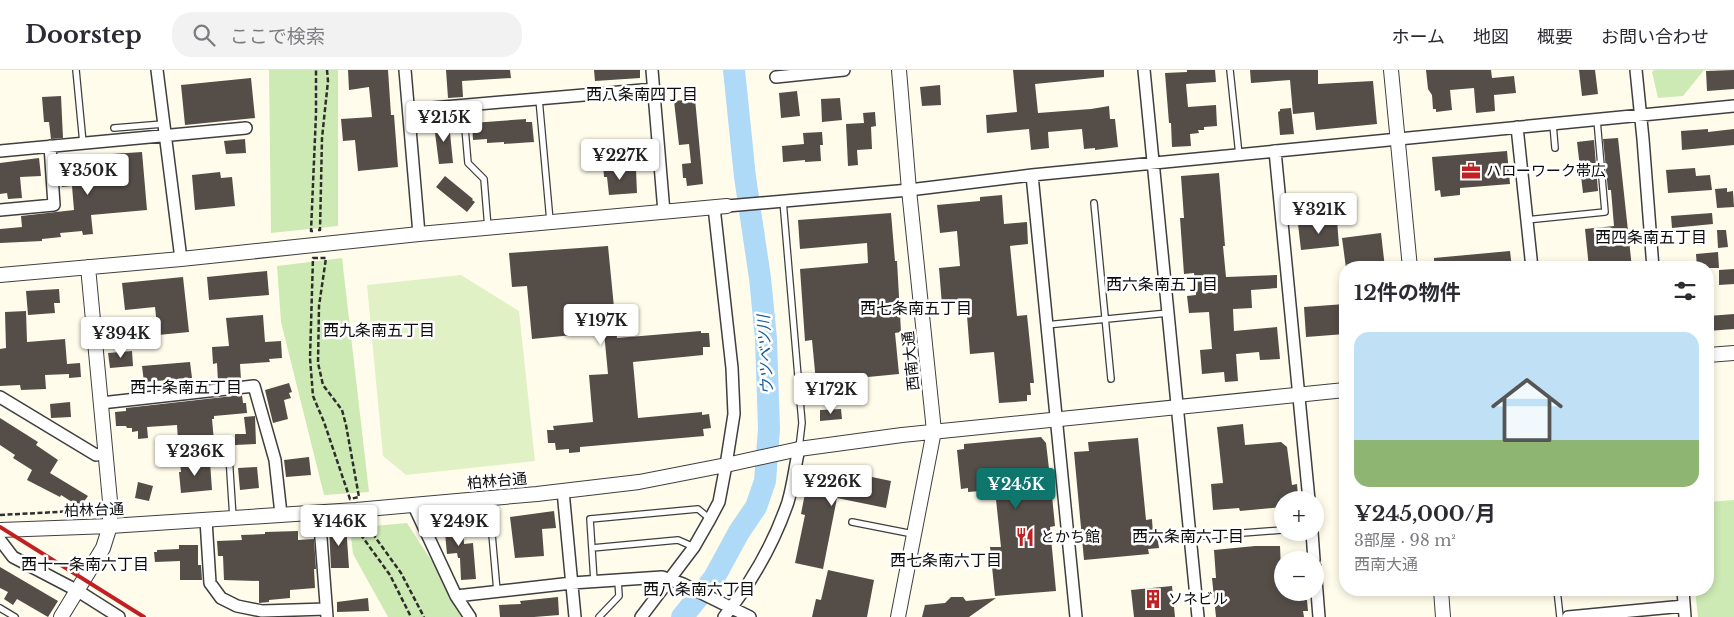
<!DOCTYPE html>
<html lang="ja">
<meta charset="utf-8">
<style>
:root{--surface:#fff;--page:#f2f2f3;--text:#2b2b33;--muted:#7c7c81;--line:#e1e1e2;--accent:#0f766e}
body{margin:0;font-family:"Libre Baskerville","Noto Sans JP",serif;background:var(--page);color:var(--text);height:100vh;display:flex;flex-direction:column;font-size:19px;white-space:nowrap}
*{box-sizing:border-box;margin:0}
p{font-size:16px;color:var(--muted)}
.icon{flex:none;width:28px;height:28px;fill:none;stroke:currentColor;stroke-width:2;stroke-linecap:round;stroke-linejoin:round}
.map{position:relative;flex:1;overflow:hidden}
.panel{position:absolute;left:1339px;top:191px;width:375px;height:335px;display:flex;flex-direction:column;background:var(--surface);border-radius:20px;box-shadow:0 2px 8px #0003}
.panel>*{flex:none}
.controls{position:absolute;left:1274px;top:421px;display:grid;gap:10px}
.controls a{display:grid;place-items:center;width:50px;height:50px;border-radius:50%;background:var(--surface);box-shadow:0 2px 8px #0003;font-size:25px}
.price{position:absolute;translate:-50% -42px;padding:0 11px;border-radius:5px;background:#fff;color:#222;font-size:16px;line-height:32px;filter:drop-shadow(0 1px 2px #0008)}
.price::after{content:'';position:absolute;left:50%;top:30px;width:15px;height:11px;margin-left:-8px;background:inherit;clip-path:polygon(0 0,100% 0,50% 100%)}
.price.selected{background:var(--accent);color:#fff}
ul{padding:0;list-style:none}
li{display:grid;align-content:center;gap:10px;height:265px;padding:0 15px}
li span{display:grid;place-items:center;height:155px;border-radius:15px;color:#555}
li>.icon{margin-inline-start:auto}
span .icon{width:90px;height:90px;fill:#fffc;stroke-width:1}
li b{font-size:21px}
h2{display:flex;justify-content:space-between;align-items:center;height:60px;padding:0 15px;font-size:21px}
header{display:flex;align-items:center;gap:30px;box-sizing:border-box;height:70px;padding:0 25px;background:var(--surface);border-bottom:1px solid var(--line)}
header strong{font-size:24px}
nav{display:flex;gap:28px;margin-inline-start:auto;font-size:18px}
.search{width:350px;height:45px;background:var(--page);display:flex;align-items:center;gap:12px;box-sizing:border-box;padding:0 18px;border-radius:20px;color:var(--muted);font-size:19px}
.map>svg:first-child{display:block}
</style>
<header>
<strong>Doorstep</strong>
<div class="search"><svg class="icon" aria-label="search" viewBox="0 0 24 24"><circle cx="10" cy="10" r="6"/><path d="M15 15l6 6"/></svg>ここで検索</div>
<nav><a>ホーム</a><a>地図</a><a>概要</a><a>お問い合わせ</a></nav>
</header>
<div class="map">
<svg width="1734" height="547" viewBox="0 0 1734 547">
<rect width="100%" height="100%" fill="#fffceb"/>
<path fill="#ceeab4" d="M269,0h69v156l-67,7z
M1654,0h50l-21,26 -25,2 -6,-26z
M342,188l27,234 -45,3 -43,-173 -4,-56z
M1734,430v117h-36l-3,-27h13v-88z
M407,453l61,94h-80l-35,-63 -3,-26z"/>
<path fill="#e1f1c6" d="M461,205l58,36 16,150 -129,14 -23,-19 -16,-171z"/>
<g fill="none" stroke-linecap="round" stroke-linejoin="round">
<path stroke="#aedaf8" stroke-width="22" d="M682,547l32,-39 25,-46 17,-25 9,-26 4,-52 -3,-90 -6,-61 -15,-101 -11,-107"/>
</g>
<path fill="#554d48" d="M348,0h40l3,45h3l4,52 -40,4 -3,-31 -12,1 -2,-22 31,-2 -3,-30 -20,3z
M446,0h64l1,8 -49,3 1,16 -15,1z
M594,0h46v8l-45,3z
M1013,0h91v7l-69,7 3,29 53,-4 18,-3 1,13h5l3,28 -23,3v-2l-11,1 -2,-20 -34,3 1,16 -18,2 -2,-21 -42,4 -1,-18 31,-3z
M1187,0h28l1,12 -30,2 2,23 28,-2 1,21 -13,1v3h-6l1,3 -9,1 1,12 -19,1 -1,-24h-2l-4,-50 22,-1z
M1250,0h68v14l55,-3 4,43 -61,6 -2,-18 -21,2 -3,-34 -39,3z
M1426,0h65l1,8 22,-2 2,17 -22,2 1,16 -19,2 -2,-25 -24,2 2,20 -16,2v-3h-3l-1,-14 -4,-6z
M1579,0h16l3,24 -16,2z
M1734,0v19l-27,2 -1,-20z
M251,8l4,40 -70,7 -4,-40z
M940,15l1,20 -19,1 -2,-19z
M797,21l3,25 -19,2 -2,-25z
M61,26l2,42 -12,1 -2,-17h-5l-2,-25z
M840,28l2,22 -20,2 -1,-23z
M695,29l8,85 -16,2 -1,-8h-3l-1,-14 9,-1 -2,-19 -10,1 -5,-44z
M1291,38l3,26 -14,1 -2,-23 2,-1v-2z
M875,42l1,14 -5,1 1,22 -15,1 1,15 -10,1 -2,-42 18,-1 -1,-10z
M526,49v3h6l2,20 -30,2v-2l-17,1v-4l-14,1 -1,-17z
M449,53l4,40 -14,1 -5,-39z
M1708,59v3l26,-3v16l-52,5 -1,-19z
M822,62l1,13h-3l1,16 -16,1v-2l-22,2 -1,-16 22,-2 -1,-11z
M1618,68l14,130h-43l-4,-39 29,-3 -3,-36h-3l-5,-51z
M245,69l1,14 -20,1 -2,-13z
M1594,70l4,51 -15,2 -6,-51z
M1507,81l3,33 -50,4v7l-19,2 -1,-7 -5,1 -3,-34z
M142,82l5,58 -56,5 2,19 -10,1 -1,-4 -22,2 1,4 -19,2v2l-42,2v-14l22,-2 -1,-11 53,-6 -2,-24 -10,1 -1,-10 4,-1 -2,-16 4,-1v-2z
M39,88l2,18 -21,1 2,21 -14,1 -1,-6 -7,1v-31z
M613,94l1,8 22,-2 1,23 -28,2 -2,-18h-3l-1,-12z
M1695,98l1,8 14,-1 2,15 -44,3 -2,-23z
M220,102l1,6 11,-1 3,29 -40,4 -3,-35z
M1219,103l6,73h-2l3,31 51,-2v13l-26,2 1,18 -19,1 1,22 43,-4 3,32 -20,1 -1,-8 -23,2 2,27 -13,1 -1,-10 -22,2 -2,-24 12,-1 -3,-37 -20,1 -2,-17 9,-1 -2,-22 -10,1 -4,-56h4l-3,-42z
M445,106l28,23 -1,1 3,2 -8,10 -31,-25z
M1727,118v4l6,-1 1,16 -17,1 -2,-19z
M1002,125l2,29 23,-2 1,22 -18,2 7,70 10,-1 7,68h-4l1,12h-4v6l-28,2 -5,-51 -24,2 -4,-51 -24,2 -3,-37 21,-2 -3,-35 -17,2 -3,-28 43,-4v-4z
M891,143l4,48h2l4,71 -6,1 4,41 -83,8 -4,-42 -7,1 -5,-72 68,-6 -1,-20 -67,6 -2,-29z
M1712,143l1,11 -41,4 -1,-12z
M1337,150l2,26 -38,4 -3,-26z
M1717,160h9l2,17 -10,1z
M1381,163l4,35h-39l-4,-30z
M608,176l9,92 84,-7v2h8l1,14h-7v8l-70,7 5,56 64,-6v3l7,-1 2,14 -8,1 1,7 -124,11v5l-11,1v-4l-13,1 -1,-7h-7l-1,-13h7l-1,-4 40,-4 -4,-47 19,-1 -4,-42 -72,7 -5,-53 -15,1 -3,-34z
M1510,181l2,17h-78v-10z
M1718,182l1,16h-22l-1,-14z
M1734,199v15l-15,1v-15z
M267,201l2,24 -60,5 -2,-23z
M183,207l6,55 -31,3 -3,-28 -30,3 -3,-27z
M59,219l1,14h-6l1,10 -27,2 -2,-24z
M1345,234v30l-39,3 -2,-30z
M26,241l1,31 38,-3 2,25 13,-1 1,14 -12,1v-4l-24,1 1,14 -25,1 -1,-5 -20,1v-37l6,-1 -1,-36z
M1734,244v15l-26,2v-15z
M263,245l2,27 16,-1 1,17 -13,1 1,3 -30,2 1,16 -23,2 -1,-19 -4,1 -1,-17 17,-1 -3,-28z
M155,259l1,13 -20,1v-12z
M132,281l1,15 -23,2 -2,-15z
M190,292l2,16 -48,4 -2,-16z
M289,313l3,9 -3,1 2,5 -7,2 4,19 -15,4 -8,-33z
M242,325l1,8h3l1,10 -33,3v3h-2l3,33 -32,2 -4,2 -2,-31 -30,2 1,11 -10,1v-8l-6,1v-4h-5l-1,-2h-10l-1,-14 11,-1v-3z
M70,332l1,15 -20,1 -1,-14z
M841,339l1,10 -22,2v-11z
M255,346l1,28 -21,1v-11h11l-2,-17z
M0,348l38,24 -2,3 22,15 -8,13 38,23 -8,11 -19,-12 -1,2 -33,-17 5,-10 -19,-12 2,-3 -15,-10z
M1243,354l2,21 36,-3 6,5 5,38 5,-1 1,12h-6l1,4h-11v7l-42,4 -1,-3 -26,2 -2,-26 12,-1 -6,-56z
M1041,367l5,6 5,43 4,40 -5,1 6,64 -61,5 -5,-49h11l-6,-57 -27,2v-4l-7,1 -4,-39 7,-1v-5z
M1138,368l8,82 6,-1 1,16h4l2,13 -11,1 1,5 -65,6 -10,-108 15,-1 -1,-9z
M309,387l2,18 -25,2 -2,-17z
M180,392l3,2 27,-2 2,28 -31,3 -2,-21h2z
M815,395l76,16 -5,27 -49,-10 -14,71 -28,-6 10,-48 -4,-1 6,-31 -6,-4 1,-4 12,-5z
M257,397l2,21 -19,2 -2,-22z
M138,412l15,4 -4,15 -14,-3z
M554,441l2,17 -14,1 2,27 -29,2 -5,-41z
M453,448v4l10,-1 1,23 9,-1 3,36 -15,1 -1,-22h-2l-1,-5 -10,1 -2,-21h-6l-1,-14z
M346,455l3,43h-18l-2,-40h5v-2z
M298,461v9l16,-1 2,30h-2l1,19 -25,2v8l-21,2v2l-10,1v-22l-35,-1 -1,-24h-5l-1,-15 25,-1 -1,-5 24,-1v-2z
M179,475h19v20h3l1,15h-22v-19l-25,1 -1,-10h3v-2l22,-1z
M1255,476h25l2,46h19v8h6l1,11h-5l1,6h-88l-4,-39h4l-2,-28z
M0,497l58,34 -10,16 -31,-18 -4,6 -9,-6 4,-7 -8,-4z
M828,500l46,10 -7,37h-55l4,-18 5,1z
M1172,516l3,31h-41l-3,-27z
M558,527l1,18 -25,2h-34l-1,-12 22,-1 -1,-3z
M951,527h12l3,4 30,-3 -27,19h-47l3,-12 20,-2z
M368,528l1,13 -32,1v-10z"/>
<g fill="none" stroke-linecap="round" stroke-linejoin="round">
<g stroke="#3f3f3f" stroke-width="8">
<path id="service" d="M76,0l7,73
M1230,0l9,85
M539,29l11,122
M463,35l5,58 16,16 4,49
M1553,54l2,24
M114,58l49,-4
M783,131l19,222 -3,25
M1094,133l17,176
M1526,150l79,-8 -8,-92
M1046,255l122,-12
M183,389l46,-3 4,62
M489,430l8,91
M852,452l61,12
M1190,467l92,-7
M592,478l86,-8 16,7
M594,511l-4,-62 108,-10 12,10
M1557,520l3,27
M0,538l15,9
M599,547l20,-21 -1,-16"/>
</g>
<g stroke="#3f3f3f" stroke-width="14">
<path id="minor" d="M157,0l24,189
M405,0l14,164
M652,0l12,142
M1144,0l54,547
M1636,0l7,69 10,129
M776,7l68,-7
M409,40l245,-21
M1517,57l15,141
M0,81l246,-23
M1275,81l34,349
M1032,105l44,442
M727,136l182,-16 123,-15 702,-69
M0,140l54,-5 -4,-59
M0,327l96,58 10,-2
M101,333l153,-17 21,74 6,54
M563,421l12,126
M413,434l43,92 14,21
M319,442l8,105
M206,450l4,63 11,15 16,8 25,5 64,-2
M1312,462l2,28
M0,470l13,17 65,34 41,26
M1315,497l4,50
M1683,520l2,27
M456,526l116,-13 90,-6 21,7 67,33
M641,547l53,-70 16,-28 9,-17 7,-37 8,-51 -2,-46 -18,-161
M724,547c27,-34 50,-74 64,-115 5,-17 7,-36 11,-53
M1568,547l116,-11"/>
</g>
<g stroke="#3f3f3f" stroke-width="16">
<path id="tertiary" d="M1391,0l19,198
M0,205l181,-16 238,-25 308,-28
M1708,285l26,-2
M0,460l110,-4 246,-16 181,-16 102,-12 87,-17 73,-16 103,-14 443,-45
M1441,520l2,27
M61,547l42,-69 7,-22v-25l-22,-234
M898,547l36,-186 -25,-241 -10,-120"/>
</g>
<path stroke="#2e2e2e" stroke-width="2.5" stroke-dasharray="5 2.5" stroke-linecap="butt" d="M318,160h2l2,-92 6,-57 -1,-11
M313,161h-2l5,-117v-44
M313,188h13l-7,48 -1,57 5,22 19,25 4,15 13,72 -9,2 -26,-77 -11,-26 -3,-38z
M0,445l76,-4
M76,445v-4l17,-1 5,-4
M363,453h2l36,50 23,44
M355,454h-2l37,51 21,42"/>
<use href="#service" stroke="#fff" stroke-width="5.5"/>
<use href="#minor" stroke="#fff" stroke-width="11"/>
<use href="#tertiary" stroke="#fff" stroke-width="14"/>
<path stroke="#c02022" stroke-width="4" d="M0,457l144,90"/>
</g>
<defs>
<g id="office-bare" transform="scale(1.5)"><path d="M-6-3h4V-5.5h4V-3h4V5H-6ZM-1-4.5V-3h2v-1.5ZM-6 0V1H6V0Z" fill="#c02022" stroke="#fff" stroke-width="2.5" paint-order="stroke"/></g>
<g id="restaurant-bare" transform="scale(1.5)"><path d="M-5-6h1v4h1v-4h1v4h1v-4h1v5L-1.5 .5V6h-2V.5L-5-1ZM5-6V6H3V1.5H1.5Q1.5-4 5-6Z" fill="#c02022" stroke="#fff" stroke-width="2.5" paint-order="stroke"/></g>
<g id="building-bare" transform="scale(1.5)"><path d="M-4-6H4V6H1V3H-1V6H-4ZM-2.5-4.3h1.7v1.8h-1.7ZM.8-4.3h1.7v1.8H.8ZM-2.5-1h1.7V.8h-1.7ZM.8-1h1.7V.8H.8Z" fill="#c02022" stroke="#fff" stroke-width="2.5" paint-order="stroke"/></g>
</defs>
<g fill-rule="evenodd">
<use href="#office-bare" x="1471" y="101"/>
<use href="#restaurant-bare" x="1025" y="467"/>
<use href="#building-bare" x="1153" y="529"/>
</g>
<g text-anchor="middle" stroke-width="5" stroke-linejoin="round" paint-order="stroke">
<g font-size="15" fill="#0c0c0c" stroke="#fff" text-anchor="start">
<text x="1486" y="106">ハローワーク帯広</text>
<text x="1040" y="472">とかち館</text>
<text x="1168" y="534">ソネビル</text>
</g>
<g font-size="15" fill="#0c0c0c" stroke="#fff">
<text transform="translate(911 291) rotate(-96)" y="5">西南大通</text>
<text transform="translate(497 411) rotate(-5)" y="5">柏林台通</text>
<text transform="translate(94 440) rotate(-2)" y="5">柏林台通</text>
</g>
<g font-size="16" fill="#0c0c0c" stroke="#fff">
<text x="642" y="30">西八条南四丁目</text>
<text x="1651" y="173">西四条南五丁目</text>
<text x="1162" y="220">西六条南五丁目</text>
<text x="916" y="244">西七条南五丁目</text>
<text x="379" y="266">西九条南五丁目</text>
<text x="186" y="323">西十条南五丁目</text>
<text x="1188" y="472">西六条南六丁目</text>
<text x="946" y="496">西七条南六丁目</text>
<text x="85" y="500">西十一条南六丁目</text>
<text x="699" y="525">西八条南六丁目</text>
</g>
<g font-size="16" font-style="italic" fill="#125ea1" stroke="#fff">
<text transform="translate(765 285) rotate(-93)" y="6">ウツベツ川</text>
</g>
</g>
</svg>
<div class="controls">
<a>+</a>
<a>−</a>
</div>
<b class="price" style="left:444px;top:73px">¥215K</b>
<b class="price" style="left:620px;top:111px">¥227K</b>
<b class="price" style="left:88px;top:126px">¥350K</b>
<b class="price" style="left:1319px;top:165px">¥321K</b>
<b class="price" style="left:601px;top:276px">¥197K</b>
<b class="price" style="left:121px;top:289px">¥394K</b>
<b class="price" style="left:831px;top:345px">¥172K</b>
<b class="price" style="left:195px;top:407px">¥236K</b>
<b class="price" style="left:832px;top:437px">¥226K</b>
<b class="price selected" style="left:1016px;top:440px">¥245K</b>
<b class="price" style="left:339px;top:477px">¥146K</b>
<b class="price" style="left:459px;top:477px">¥249K</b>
<section class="panel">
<h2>12件の物件<svg class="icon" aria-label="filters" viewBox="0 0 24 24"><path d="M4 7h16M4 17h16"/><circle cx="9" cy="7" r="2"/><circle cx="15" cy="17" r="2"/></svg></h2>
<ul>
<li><span style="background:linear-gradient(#bfe0f5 70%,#8fb573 0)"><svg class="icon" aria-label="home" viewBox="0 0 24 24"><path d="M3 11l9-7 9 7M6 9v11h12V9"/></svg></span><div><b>¥245,000/月</b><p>3部屋 · 98 m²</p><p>西南大通</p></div></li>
</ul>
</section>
</div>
